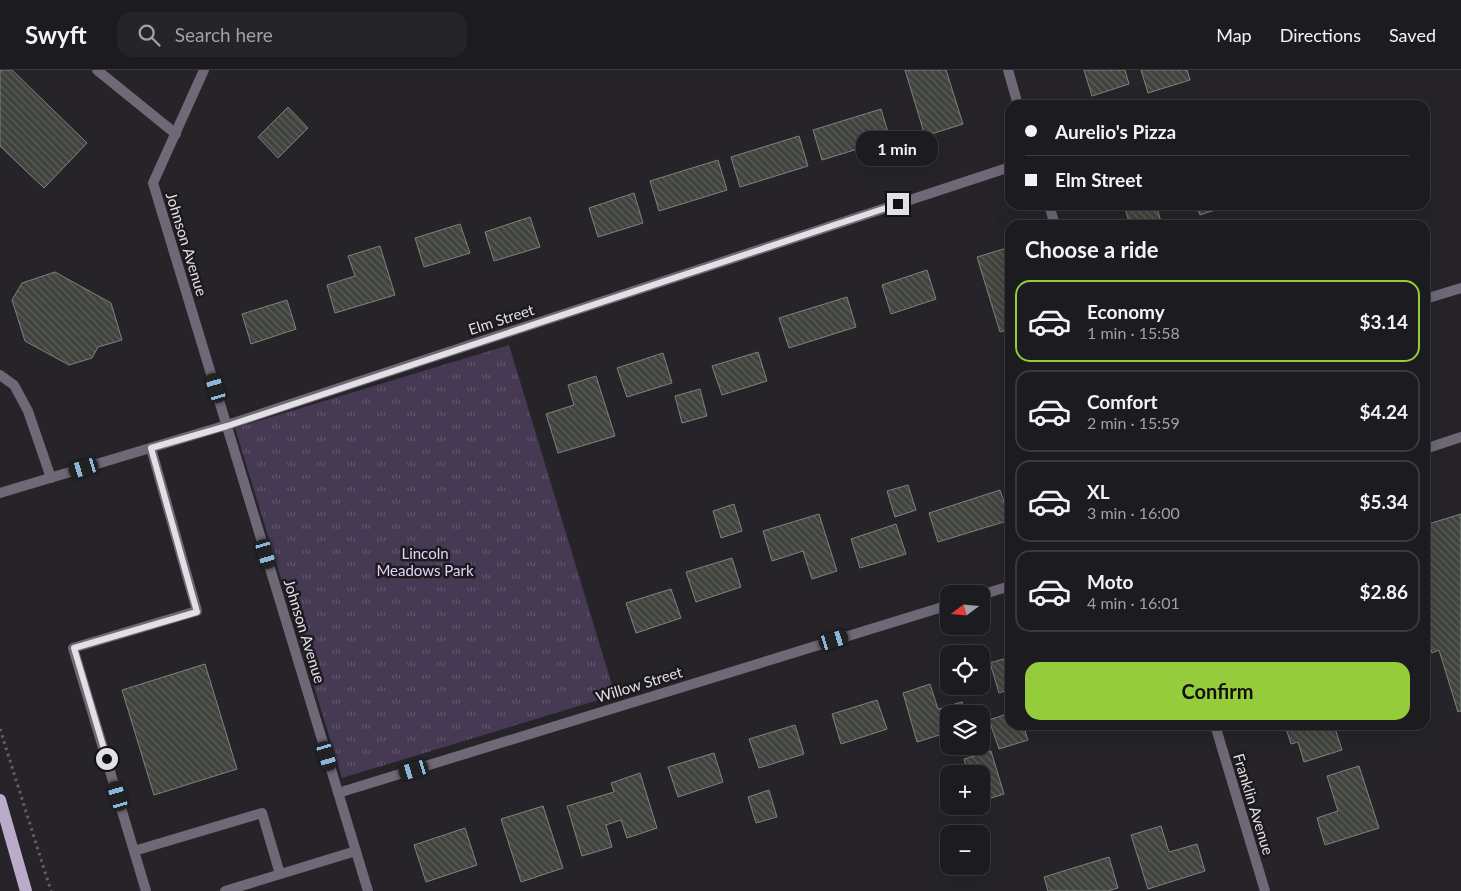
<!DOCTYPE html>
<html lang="en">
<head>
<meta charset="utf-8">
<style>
	body { margin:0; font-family:Lato,sans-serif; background:#252428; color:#f1f3f6; height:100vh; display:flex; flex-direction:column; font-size:19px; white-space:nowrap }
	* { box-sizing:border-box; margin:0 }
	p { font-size:16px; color:#a0a1a4 }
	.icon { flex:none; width:28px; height:28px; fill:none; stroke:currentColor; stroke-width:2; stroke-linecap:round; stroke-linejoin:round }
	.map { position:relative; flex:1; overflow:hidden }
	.panel { position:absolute; left:1005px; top:150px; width:425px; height:510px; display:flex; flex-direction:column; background:#1c1b1f; border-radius:15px; box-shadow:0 5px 20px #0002,0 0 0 1px #3a393d }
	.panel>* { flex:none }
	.guide { position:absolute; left:1005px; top:30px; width:425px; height:110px; border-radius:15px; box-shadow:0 5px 20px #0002,0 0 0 1px #3a393d; display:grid; align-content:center; height:110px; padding:0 20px; background:#1c1b1f }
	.needle { width:32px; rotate:254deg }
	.controls { position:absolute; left:940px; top:515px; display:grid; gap:10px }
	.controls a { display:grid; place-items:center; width:50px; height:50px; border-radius:10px; background:#1c1b1f; box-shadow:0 5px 20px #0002,0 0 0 1px #3a393d; font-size:25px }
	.end { position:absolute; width:22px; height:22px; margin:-11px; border:6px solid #e2e0e4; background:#111; box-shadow:0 0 0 2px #111 }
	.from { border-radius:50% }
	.bubble { position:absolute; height:35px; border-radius:15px; background:#1c1b1f; box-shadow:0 5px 20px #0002,0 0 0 1px #3a393d; font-size:16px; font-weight:700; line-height:35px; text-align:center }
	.car { position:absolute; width:15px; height:30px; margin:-15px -8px; border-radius:6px; box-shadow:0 0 4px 1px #0007; background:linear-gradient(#222 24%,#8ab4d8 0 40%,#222 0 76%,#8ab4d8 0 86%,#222 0) }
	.guide b { display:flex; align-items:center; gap:18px; height:48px; font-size:19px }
	.guide b+b { border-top:1px solid #3a393d }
	.guide i { width:12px; height:12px; background:#f1f3f6 }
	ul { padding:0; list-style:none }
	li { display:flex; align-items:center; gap:15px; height:82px; margin:0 10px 8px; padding:0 10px; border:2px solid #3a393d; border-radius:15px }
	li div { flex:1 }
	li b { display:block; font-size:19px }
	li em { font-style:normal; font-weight:700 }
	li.on { border-color:#95cc3b }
	li>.icon { width:45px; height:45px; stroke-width:1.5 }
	h2 { padding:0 20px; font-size:22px; line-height:60px }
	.button { display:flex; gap:10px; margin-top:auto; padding:10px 20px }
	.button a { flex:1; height:58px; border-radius:15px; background:#95cc3b; color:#111; font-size:20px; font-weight:700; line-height:58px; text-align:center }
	header { display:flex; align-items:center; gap:30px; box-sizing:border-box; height:70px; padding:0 25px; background:#1c1b1f; border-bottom:1px solid #3a393d }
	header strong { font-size:24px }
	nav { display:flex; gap:28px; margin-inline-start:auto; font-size:18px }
	.search { width:350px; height:45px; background:#252428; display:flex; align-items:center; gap:12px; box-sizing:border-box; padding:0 18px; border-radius:15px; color:#a0a1a4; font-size:19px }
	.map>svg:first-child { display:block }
</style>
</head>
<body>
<header>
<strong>Swyft</strong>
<div class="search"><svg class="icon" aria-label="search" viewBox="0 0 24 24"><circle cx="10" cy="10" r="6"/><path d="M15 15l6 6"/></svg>Search here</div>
<nav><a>Map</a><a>Directions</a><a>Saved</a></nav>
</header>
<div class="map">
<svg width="1461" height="821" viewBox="0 0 1461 821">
	<defs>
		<pattern id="grass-tufts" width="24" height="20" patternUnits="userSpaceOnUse" patternTransform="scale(1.25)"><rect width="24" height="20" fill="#453953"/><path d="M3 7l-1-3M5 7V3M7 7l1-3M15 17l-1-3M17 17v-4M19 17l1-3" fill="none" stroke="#60556c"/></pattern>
		<pattern id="building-back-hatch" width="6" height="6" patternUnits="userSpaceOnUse" patternTransform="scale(1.25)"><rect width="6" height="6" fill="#41443e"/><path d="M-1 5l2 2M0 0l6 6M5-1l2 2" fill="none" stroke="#5c5f5a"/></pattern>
	</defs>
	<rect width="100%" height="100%" fill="#262429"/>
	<path fill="url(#grass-tufts)" d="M509,275L615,625L342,708L235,358Z"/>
	<path fill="url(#building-back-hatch)" stroke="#7f827c" d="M0,0H12L87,73L44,118L0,76Z
		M905,0H946L963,54L925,66Z
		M1084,0H1125L1129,14L1092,26Z
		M1141,0H1187L1190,10L1148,23Z
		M288,37L308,58L278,88L258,67Z
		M881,39L890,69L822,90L813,60Z
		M799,66L808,96L740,117L731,87Z
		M718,90L727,120L659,141L650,111Z
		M634,123L643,153L598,167L589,138Z
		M1124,135H1156L1162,155H1130Z
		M1196,135H1227V136L1200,145Z
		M530,147L540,177L494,191L485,162Z
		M460,154L470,183L424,197L415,168Z
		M380,176L395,225L335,243L327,215L355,206L348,186Z
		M1010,177V259L1000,262L977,187Z
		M927,200L936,229L891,244L882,215Z
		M55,202L111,233L122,270L98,277L92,288L69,295L25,271L12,230L22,213Z
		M847,227L856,257L789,278L779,248Z
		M287,230L296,259L251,274L242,244Z
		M758,282L767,311L722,325L712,296Z
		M663,283L672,313L627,327L617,298Z
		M596,306L615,366L558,383L546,344L574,335L568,315Z
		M700,319L707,346L682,353L675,326Z
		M908,415L916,440L895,447L887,421Z
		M1000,420L1010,450L938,472L929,443Z
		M734,434L742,461L721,468L713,441Z
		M819,444L837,501L812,509L803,481L772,491L763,461Z
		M1461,444V641L1458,642L1439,580L1432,583L1425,560V455Z
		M896,454L906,484L860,498L851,469Z
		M732,488L741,517L696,532L686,502Z
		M671,519L681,548L636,563L626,533Z
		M1010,587V619L999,623L990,593Z
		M205,594L237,699L154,725L122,620Z
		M930,614L938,639L962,632L965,644H949V662L917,672L903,623Z
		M877,630L887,659L841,674L832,644Z
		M1010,643V655H1023L1028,670L999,679L989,650Z
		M795,655L804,684L759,698L749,669Z
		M1285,655H1334L1342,680L1304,692L1298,672L1291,674Z
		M991,681L1004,724L981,731V704H968L964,689Z
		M714,683L723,712L678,727L668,697Z
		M1359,696L1379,758L1325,775L1317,748L1338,741L1327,706Z
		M640,703L657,758L627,768L621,750L606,755L612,777L582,786L567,736L614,722L611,713Z
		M769,720L777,747L756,753L748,727Z
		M543,736L563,798L521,812L501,749Z
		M1161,756L1169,782L1197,774L1205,801L1148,819L1131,765Z
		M465,758L477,795L426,812L414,775Z
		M1109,787L1118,818L1108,821H1048L1044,807Z"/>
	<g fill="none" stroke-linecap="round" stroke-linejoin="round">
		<path stroke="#636165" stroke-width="3" stroke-dasharray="2.5 4" stroke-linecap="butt" d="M0,659L51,821"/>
		<path stroke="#6f6877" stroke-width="10" d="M97,0L176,64
			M1425,229L1461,218
			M0,305L14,315L28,341L51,408
			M1425,379L1461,367
			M134,781L262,743L280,804
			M146,821L73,578L197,541L151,378
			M225,821L356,781"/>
		<path stroke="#6f6877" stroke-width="10" d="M204,0L153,113L368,821
			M1008,0L1018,35
			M1049,135L1055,155
			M0,423L227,355L1010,97
			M981,525L1010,516
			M1215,655L1265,821
			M338,723L949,535"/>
		<path stroke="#b9accb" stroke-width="12" d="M0,730L26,821"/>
	</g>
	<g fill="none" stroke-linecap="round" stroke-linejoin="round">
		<path stroke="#e2e0e4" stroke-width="6" d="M107,689L74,578L197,542L151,378L227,356L898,134"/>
	</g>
	<g text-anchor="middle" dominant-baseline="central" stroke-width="5" stroke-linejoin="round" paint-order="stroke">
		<g font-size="15" fill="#e2e0e4" stroke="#1c1a1f">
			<text transform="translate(187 174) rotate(73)">Johnson Avenue</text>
			<text transform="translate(501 249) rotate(-18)">Elm Street</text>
			<text transform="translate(305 561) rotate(73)">Johnson Avenue</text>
			<text transform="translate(639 614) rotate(-17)">Willow Street</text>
			<text transform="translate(1254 734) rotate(73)">Franklin Avenue</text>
		</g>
		<g font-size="15" fill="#e2d3f6" stroke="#1c1a1f">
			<text x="425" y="483">Lincoln<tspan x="425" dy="17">Meadows Park</tspan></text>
		</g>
	</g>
</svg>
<div class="controls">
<a><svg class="needle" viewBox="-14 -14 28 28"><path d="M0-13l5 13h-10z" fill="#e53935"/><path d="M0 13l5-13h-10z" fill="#a0a1a4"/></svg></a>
<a><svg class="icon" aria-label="locate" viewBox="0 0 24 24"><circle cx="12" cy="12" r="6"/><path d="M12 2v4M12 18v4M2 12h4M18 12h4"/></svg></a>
<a><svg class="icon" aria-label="layers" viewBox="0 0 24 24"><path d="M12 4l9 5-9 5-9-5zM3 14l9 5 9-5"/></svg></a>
<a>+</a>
<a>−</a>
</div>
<i class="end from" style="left:107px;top:689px"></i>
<i class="end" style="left:898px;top:134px"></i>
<div class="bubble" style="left:856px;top:61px;width:82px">1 min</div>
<i class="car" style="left:216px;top:318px;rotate:343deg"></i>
<i class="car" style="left:84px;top:398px;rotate:253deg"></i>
<i class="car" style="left:266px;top:484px;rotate:163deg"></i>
<i class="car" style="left:834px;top:570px;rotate:73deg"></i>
<i class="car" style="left:327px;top:686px;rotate:163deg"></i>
<i class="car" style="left:414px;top:700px;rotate:253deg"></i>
<i class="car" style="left:118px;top:726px;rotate:343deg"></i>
<div class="guide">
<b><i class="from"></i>Aurelio's Pizza</b>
<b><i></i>Elm Street</b>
</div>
<section class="panel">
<h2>Choose a ride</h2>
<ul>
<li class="on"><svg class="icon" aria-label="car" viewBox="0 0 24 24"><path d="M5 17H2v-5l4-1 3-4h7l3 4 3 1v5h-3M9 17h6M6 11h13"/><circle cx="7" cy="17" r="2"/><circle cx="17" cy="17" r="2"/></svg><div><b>Economy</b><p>1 min · 15:58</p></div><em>$3.14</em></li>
<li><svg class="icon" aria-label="car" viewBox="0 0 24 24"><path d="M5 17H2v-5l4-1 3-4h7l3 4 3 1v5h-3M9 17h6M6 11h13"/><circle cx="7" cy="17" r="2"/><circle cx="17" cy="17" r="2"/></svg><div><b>Comfort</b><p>2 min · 15:59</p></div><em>$4.24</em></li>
<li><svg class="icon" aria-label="car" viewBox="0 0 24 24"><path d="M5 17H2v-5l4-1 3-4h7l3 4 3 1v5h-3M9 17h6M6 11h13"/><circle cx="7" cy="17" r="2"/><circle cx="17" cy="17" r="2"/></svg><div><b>XL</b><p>3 min · 16:00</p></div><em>$5.34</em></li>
<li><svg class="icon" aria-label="car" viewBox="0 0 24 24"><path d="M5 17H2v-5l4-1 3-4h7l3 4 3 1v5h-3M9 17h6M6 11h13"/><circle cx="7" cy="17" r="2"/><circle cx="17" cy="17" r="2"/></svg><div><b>Moto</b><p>4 min · 16:01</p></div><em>$2.86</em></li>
</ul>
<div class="button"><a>Confirm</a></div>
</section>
</div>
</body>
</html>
